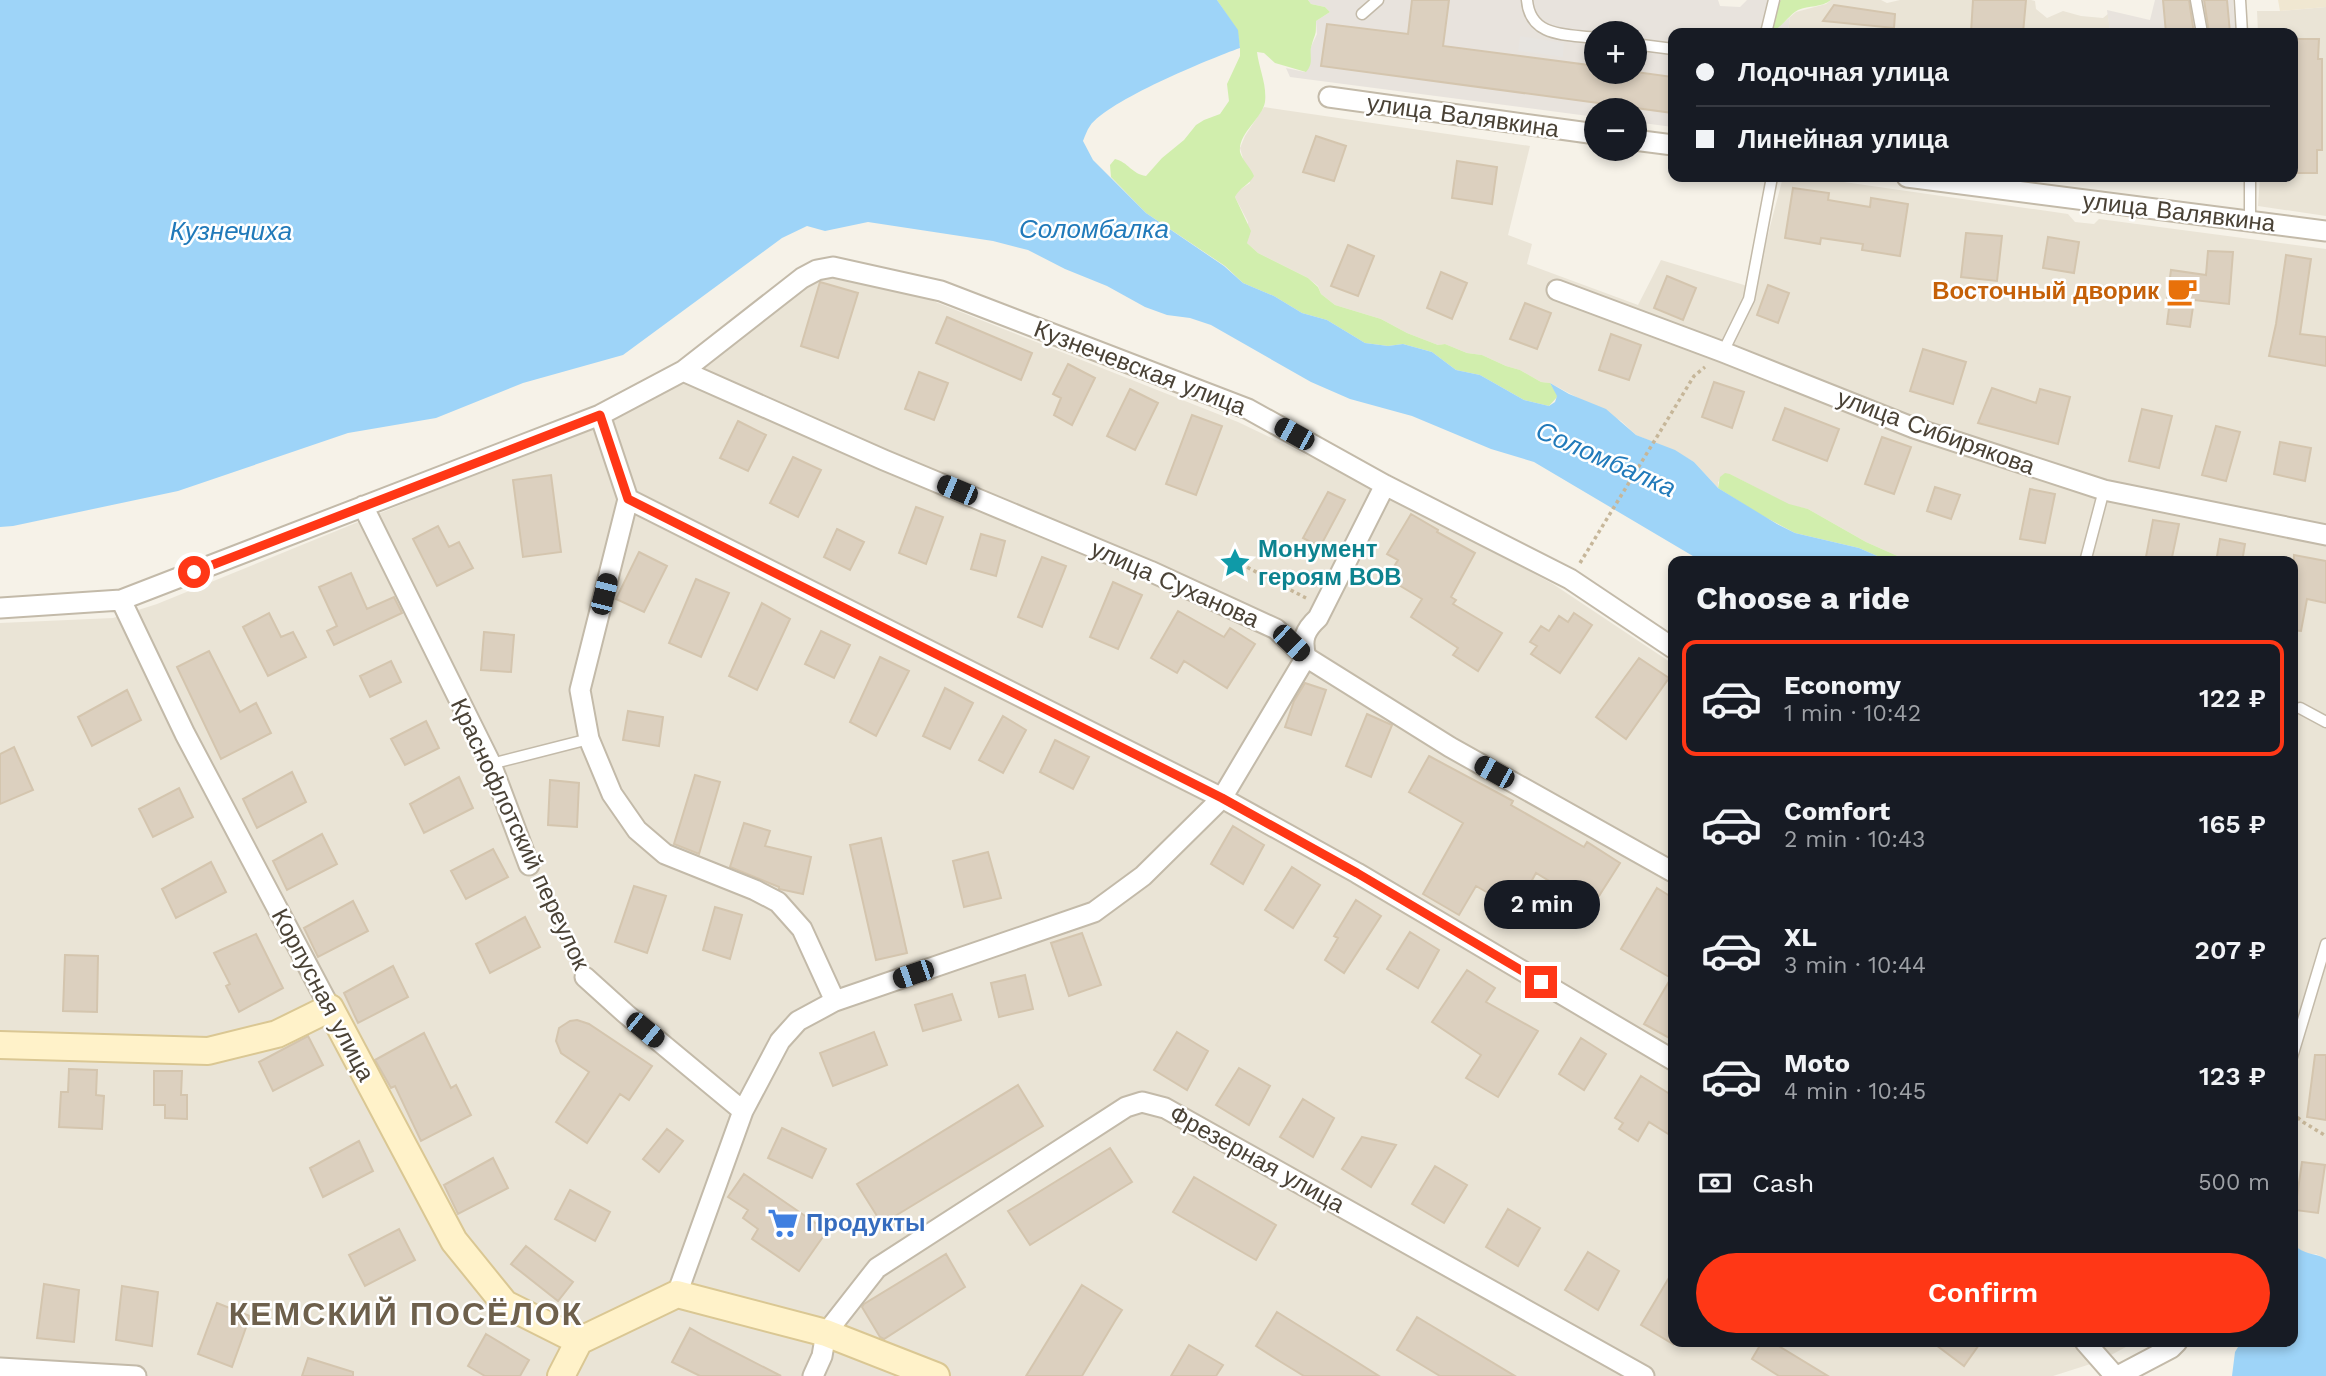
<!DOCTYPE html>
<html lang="en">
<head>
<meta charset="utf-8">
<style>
	body { margin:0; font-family:"Work Sans",sans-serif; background:#20242c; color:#f1f3f6; height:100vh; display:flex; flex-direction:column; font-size:26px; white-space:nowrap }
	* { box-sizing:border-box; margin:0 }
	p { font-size:23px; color:#9ea1a6 }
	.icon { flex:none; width:38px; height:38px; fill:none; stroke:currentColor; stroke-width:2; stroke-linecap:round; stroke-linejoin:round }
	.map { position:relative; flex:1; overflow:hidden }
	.drawer { position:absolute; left:1668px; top:556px; width:630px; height:791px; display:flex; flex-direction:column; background:#171b24; border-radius:14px; box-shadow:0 4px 10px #0003 }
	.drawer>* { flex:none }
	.banner { position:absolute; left:1668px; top:28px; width:630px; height:154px; border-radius:14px; box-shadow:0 4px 10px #0003; display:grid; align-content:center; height:154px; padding:0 28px; background:#171b24 }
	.controls { position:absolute; left:1584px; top:21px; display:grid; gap:14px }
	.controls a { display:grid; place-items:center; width:63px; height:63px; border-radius:50%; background:#171b24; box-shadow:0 4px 10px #0003; font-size:35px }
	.end { position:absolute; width:32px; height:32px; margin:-16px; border:9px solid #ff3716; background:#fff; box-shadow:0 0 0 4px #fff }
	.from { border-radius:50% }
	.bubble { position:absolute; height:49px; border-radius:24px; background:#171b24; box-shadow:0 4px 10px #0003; font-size:23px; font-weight:600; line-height:49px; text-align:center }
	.car { position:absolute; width:21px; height:42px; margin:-21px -10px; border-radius:9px; box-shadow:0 0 5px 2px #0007; background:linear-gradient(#222 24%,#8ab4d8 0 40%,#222 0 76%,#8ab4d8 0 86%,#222 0) }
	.banner b { display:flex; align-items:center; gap:24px; height:66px; font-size:26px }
	.banner b+b { border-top:2px solid #363941 }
	.banner i { width:18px; height:18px; background:#f1f3f6 }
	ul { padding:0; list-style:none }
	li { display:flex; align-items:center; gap:21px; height:116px; margin:0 14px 10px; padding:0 14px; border:4px solid transparent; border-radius:14px }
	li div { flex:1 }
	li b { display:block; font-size:26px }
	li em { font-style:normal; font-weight:600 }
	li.on { border-color:#ff3716 }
	li>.icon { width:63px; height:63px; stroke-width:1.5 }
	h2 { padding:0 28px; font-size:32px; line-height:84px }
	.pay { display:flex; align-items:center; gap:18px; height:77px; padding:0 28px; font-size:26px }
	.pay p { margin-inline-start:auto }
	.action { display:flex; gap:14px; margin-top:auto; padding:14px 28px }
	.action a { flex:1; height:80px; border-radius:42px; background:#ff3716; color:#fff; font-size:28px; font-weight:600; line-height:80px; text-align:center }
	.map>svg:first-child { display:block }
</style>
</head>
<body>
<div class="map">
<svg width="2326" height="1376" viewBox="0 0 2326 1376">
	<rect width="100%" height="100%" fill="#f6f2e8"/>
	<path fill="#eae4d6" d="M1831,0H1881L1887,3L1900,0H2031L2035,1L2036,9L2047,18L2063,11L2081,16L2103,18L2108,14L2110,31L2132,30L2133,33H1788L1790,17L1796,12L1826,4Z
		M2326,7V216L2258,206L2260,177H2292V33H2258L2257,11H2280Z
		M1264,107L1530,146L1508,235L1532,244L1527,264L1638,305L1661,260L1754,288L1783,177H1809L2068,214L2075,222L2094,224L2099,219L2326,249V1259L2316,1254H2306L2298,1248L2292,1219L2297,1174L2295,1162L2292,1159V723H2295L2298,714L2292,711V562H2046L2044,558L2023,556L2019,562H1911L1866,542L1808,509L1789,505L1730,474L1718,482V488L1694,462L1675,451L1636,435L1621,421L1550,383L1541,382L1520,370L1506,366L1482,355L1467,353L1445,344L1438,345L1407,333L1381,319L1335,305L1321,294L1318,286L1308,278L1258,253L1247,243L1248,222L1235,197L1238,191L1250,183L1240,148L1245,136Z
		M828,277L913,293L1238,422L1390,495L1553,584L1673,664V1342H2135L2100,1361L2053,1376H0V623L113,618L157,604L611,419L800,281Z"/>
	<path fill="#e8e3dd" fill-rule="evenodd" d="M1308,0H1718L1720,6L1740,7L1747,0H1781L1774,5V31L1790,17L1788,33H1673V127L1635,122L1634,110H1596V117L1290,77L1286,68L1305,72L1311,47L1317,34L1316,21L1330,12L1325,7L1311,4ZM1596,33H1634V72H1596Z
		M2155,0H2233L2236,33H2133L2132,30L2110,32L2107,10L2150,20Z"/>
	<path fill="#f0e7d1" d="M2278,0H2326V7L2280,11Z"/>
	<path fill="#d1eead" d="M1217,0H1308L1311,4L1325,7L1330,12L1316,21C1316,36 1316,31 1312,44C1308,55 1315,62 1306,72L1275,63L1264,53L1257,52C1259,69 1267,84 1265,102C1262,119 1238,133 1240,152C1242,160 1251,168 1254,176C1249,185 1240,187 1235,197L1251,231L1247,243L1258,253L1308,278L1318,287L1321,294L1335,305L1381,319L1407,333L1438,345L1445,344L1467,353L1482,355L1506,366L1520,370L1541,382L1550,383L1558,396L1549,406L1524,400L1480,375L1456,370L1432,352L1403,344L1388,346L1365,343L1327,320L1302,313L1274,296L1243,283L1225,266L1146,213L1111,177L1110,165L1115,159C1128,162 1132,174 1146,176L1162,158L1184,140L1196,125L1204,120L1220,114L1229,101L1227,84L1240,56V48L1237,30Z
		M1781,0H1831C1821,8 1809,5 1798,10C1785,17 1778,38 1760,29L1769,10Z
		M1725,473L1730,474L1789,504L1808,509L1866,542L1911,562H1891L1859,548L1795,533L1759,514L1718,488L1720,477Z"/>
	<path fill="#e7e4e0" d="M1520,36L1564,43L1563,57L1518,51Z"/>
	<path fill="#9ed4f8" d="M0,0H1217L1238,30L1240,48C1209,59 1107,101 1090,126C1087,130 1085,136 1083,141L1093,160L1146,213L1224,266L1243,283L1274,296L1302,313L1327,320L1365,343L1388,346L1403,344L1432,352L1456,370L1480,375L1524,400L1549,406L1555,402L1557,396L1550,383L1569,394L1606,409L1636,435L1675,450L1694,462L1718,488L1777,524L1795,533L1859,548L1891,562H1703L1534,462L1491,449L1412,416L1350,399L1311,382L1211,325L1190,318L1167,315L1145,307L1107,286L1065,269L1028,250L993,241L868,222L825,231L807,226L782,238L623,355L523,383L436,418L348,433L178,491L13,526L0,527Z
		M2293,1219L2298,1248C2307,1255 2316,1253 2326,1259V1376H2232L2235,1352L2241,1342H2292Z"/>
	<path fill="#dcd0bf" stroke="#d4c5ae" stroke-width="2" d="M1412,0H1449L1443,46L1596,66V72H1636L1673,77V113L1321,66L1327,24L1408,34Z
		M1973,0H2026L2023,33H1971Z
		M2163,0H2189L2194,33H2166Z
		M2204,0H2227L2230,33H2209Z
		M1834,5L1895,14L1894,28L1823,21Z
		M2292,39H2319L2318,59H2322V150H2317V173H2294L2292,166Z
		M1316,136L1346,146L1334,181L1303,172Z
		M1457,161L1497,167L1492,204L1452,198Z
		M1793,188L1829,193L1828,200L1870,207L1871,198L1908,204L1900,256L1862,250L1863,244L1821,238L1820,244L1785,238Z
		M1966,233L2002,236L1997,281L1961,277Z
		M2048,237L2079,242L2074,273L2043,268Z
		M1348,245L1374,256L1358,296L1331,286Z
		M2208,251L2233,252L2229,304L2194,300L2190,327L2167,324L2169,308H2166L2171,270L2206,275Z
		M2286,255L2311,259L2300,334L2326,337V366L2269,356L2276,324Z
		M1441,272L1467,283L1452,319L1427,308Z
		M1667,276L1696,288L1683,320L1654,308Z
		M820,282L858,293L838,358L801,346Z
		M1768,285L1789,293L1778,323L1757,315Z
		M1525,303L1551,313L1537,349L1510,339Z
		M947,317L1032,353L1021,380L936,343Z
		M1611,334L1641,345L1629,380L1599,370Z
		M1923,349L1966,362L1953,404L1910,391Z
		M1068,364L1095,378L1072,425L1054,415L1061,398L1053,394Z
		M919,372L948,383L934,420L905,409Z
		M1714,382L1744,392L1732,428L1702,417Z
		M1992,388L2036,403L2040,389L2070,397L2058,444L1978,423Z
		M1130,389L1158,403L1135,450L1107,436Z
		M1785,408L1839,429L1827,461L1773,440Z
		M2142,409L2172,416L2159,468L2129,461Z
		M1192,415L1222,426L1196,495L1166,484Z
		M738,421L766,435L748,471L720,458Z
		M2216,426L2240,432L2226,481L2202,475Z
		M1882,437L1911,447L1894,494L1865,484Z
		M2280,442L2311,448L2305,481L2274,474Z
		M793,457L821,470L798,517L770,503Z
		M551,475L561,552L523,557L513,480Z
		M1935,487L1960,495L1951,519L1927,511Z
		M2030,489L2055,494L2045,543L2020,539Z
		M1328,492L1345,500L1320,547L1303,538Z
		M916,507L943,517L926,564L899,553Z
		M1411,514L1438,530L1437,532L1475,553L1451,597L1456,600L1453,604L1502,633L1478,671L1453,655L1458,648L1411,617L1422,599L1387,578L1398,560L1387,554Z
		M2153,520L2179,524L2171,562H2145Z
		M438,526L449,547L459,542L473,568L437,586L413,539Z
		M837,529L864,542L850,570L824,557Z
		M981,534L1005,541L996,576L971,569Z
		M2220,539L2245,544L2242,562H2216Z
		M639,552L667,566L644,612L616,599Z
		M2294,555L2326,561V603L2307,599L2301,631L2292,630Z
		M1042,557L1066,566L1042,627L1018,617Z
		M351,573L367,609L394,597L402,613L334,645L327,631L337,626L319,587Z
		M696,579L729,593L701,657L669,643Z
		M1113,582L1142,595L1118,649L1090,637Z
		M762,603L790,619L757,690L729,676Z
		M1178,611L1224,637L1230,628L1255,644L1227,688L1184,661L1177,673L1151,658Z
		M269,613L281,637L293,632L306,657L268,676L243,627Z
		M1574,613L1592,625L1560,673L1531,654L1537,646L1530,642L1541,626L1549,631L1559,616L1568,622Z
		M821,631L850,645L834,678L805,664Z
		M484,632L514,635L511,672L481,670Z
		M209,651L240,712L256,703L271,733L221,759L177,667Z
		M880,657L909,671L876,736L850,722Z
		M1639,658L1669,678L1626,739L1596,717Z
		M391,661L401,682L370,697L360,676Z
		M1305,683L1326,690L1311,735L1285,727L1294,701Z
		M945,688L973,703L950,749L923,736Z
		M127,690L141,720L92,746L78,717Z
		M628,711L663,717L659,746L623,740Z
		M1367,714L1392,725L1371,777L1346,766Z
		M1003,716L1026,730L1003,773L979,760Z
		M426,721L439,748L405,765L391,739Z
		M1055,740L1089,757L1073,789L1040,772Z
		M14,747L33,790L0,804V754Z
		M1429,756L1513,801L1511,805L1584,847L1587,842L1620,863L1592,907L1536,873L1516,909L1476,886L1459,915L1423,894L1463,823L1409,792Z
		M292,772L306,802L257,828L243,799Z
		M695,775L720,782L699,854L674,844Z
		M459,777L473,808L424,833L410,804Z
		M550,780L579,783L577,827L548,825Z
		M179,788L193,817L153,837L139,809Z
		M744,823L770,831L765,846L811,857L803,894L779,889V887L730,867Z
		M1233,826L1264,845L1243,884L1211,864Z
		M322,834L337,864L287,890L273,861Z
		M881,838L907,953L876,960L850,845Z
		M493,849L508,877L466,899L451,871Z
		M988,852L1001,898L964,907L953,861Z
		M211,862L226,892L176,918L162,889Z
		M1292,867L1320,885L1293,928L1265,910Z
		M634,886L666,896L647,953L615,942Z
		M1657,888L1673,898V1040L1644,1024L1671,978L1621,949Z
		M1356,900L1381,916L1344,973L1325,960L1338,938L1334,936Z
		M353,901L368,931L318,957L304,928Z
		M715,907L742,915L730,959L703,950Z
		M525,917L540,947L490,973L476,944Z
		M1410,932L1439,950L1418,988L1387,969Z
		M1082,933L1101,985L1069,996L1051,943Z
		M256,934L283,988L239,1012L226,986L230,984L214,953Z
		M65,955L98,956L97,1012L63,1011Z
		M393,966L408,997L358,1023L344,993Z
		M1467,970L1495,988L1486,1002L1538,1031L1498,1097L1466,1078L1481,1055L1432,1022Z
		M1025,975L1033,1009L999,1017L991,983Z
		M952,994L961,1020L923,1031L915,1005Z
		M577,1020L589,1024L652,1066L629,1100L620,1094L587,1143L556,1122L589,1072L561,1053L556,1041L559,1028L570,1021Z
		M874,1032L887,1065L833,1086L820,1053Z
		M1177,1032L1208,1051L1187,1090L1154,1070Z
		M424,1033L451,1088L456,1085L471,1115L421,1141L395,1086L391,1088L375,1060Z
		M308,1036L323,1065L273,1091L259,1062Z
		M1581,1038L1606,1054L1584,1090L1559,1074Z
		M2315,1055H2326V1120L2307,1117Z
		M1239,1068L1270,1086L1249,1125L1216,1105Z
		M69,1069L97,1070L96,1095L104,1096L102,1129L59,1127L61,1092H68Z
		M154,1071H182L181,1095H187V1119L165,1118V1105H154Z
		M1641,1076L1673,1096V1137L1649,1122L1638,1141L1619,1129L1623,1123L1615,1118Z
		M1018,1085L1043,1126L882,1224L857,1184Z
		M1303,1099L1334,1118L1313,1157L1280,1137Z
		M782,1128L826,1149L812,1178L768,1158Z
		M667,1129L683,1141L659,1172L643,1159Z
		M1362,1137L1396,1145L1371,1187L1342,1169Z
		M359,1141L373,1171L323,1197L310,1168Z
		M1110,1148L1132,1182L1030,1245L1008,1211Z
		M493,1158L508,1188L458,1214L444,1185Z
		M2302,1162L2325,1165L2318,1213L2295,1210Z
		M1435,1166L1467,1185L1444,1223L1412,1204Z
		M744,1174L827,1231L799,1271L752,1239L758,1229L743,1218L748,1210L728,1197Z
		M1194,1177L1276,1225L1256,1260L1173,1212Z
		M570,1190L610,1212L595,1241L555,1219Z
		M1508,1209L1540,1228L1518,1266L1486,1247Z
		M399,1229L415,1260L365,1286L349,1255Z
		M526,1246L573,1282L558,1301L511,1264Z
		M1588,1252L1619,1271L1598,1310L1565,1290Z
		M946,1254L965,1287L884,1339L880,1337L862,1307L864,1304Z
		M1673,1271V1344L1641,1325Z
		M44,1284L79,1290L74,1342L37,1338Z
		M1082,1285L1122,1310L1115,1321L1082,1376H1026Z
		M122,1286L158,1292L152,1346L116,1340Z
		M217,1303L250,1316L232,1367L198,1354Z
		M1277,1312L1349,1357L1379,1376H1304L1281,1362L1256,1346Z
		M1417,1317L1515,1376H1440L1397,1350Z
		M690,1328L713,1341L781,1376H700L672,1362Z
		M486,1334L529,1360L520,1376H485L468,1366Z
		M1762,1342H1772L1828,1376H1779L1752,1359Z
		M1932,1342H1981L1964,1366Z
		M1189,1345L1223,1365L1216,1376H1171Z
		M308,1358L353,1372V1376H302Z"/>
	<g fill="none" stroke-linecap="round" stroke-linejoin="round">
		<g stroke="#c3baa9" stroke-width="13">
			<path id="lane" d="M1527,0C1530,38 1567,34 1596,38
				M2196,0L2202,33
				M2240,0L2242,33
				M1362,14L1378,0
				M1766,33L1774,0
				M1634,44L1673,49
				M2250,177V221
				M1723,352L1749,299L1772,177
				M2085,562L2104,490
				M2300,708L2326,722
				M491,764L589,739
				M2292,1057L2326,944"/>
		</g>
		<g stroke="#c3baa9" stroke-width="23">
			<path id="street" d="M1329,97L1596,134
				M1634,140L1673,145
				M1907,177L2326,231
				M1557,290L1723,352L1914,428L2104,490L2326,535
				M683,371L884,460L1150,571L1276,629L1306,657L1450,747L1673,872
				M600,415L628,499L580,690L589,739L612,794L637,830L665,854L755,890L778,902L802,929L835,1001
				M628,499L1222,798L1357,873L1673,1060
				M363,506L491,764L529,865
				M121,600L185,734L330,1008
				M0,608L121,600L600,415L683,371L802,278L817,270L833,267L941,291L1248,409L1385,485L1570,579L1673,648
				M585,977L626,1014L743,1111
				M677,1294L743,1111L780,1041L798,1021L835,1001L1094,912L1143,876L1222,798L1306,657C1301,639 1305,630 1318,618L1385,485
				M2085,1342L2115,1376
				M0,1368L136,1376
				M813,1376L822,1356L826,1333L877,1268L1126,1107L1142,1102L1165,1108L1644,1376
				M2118,1376L2171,1348L2177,1342"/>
		</g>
		<g stroke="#dac793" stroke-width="30">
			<path id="secondary" d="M0,1045L208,1051L277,1034L330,1008L454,1241L505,1304L579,1341
				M561,1376L579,1341L677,1294L826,1333L936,1376"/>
		</g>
		<path stroke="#c6b699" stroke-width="3.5" stroke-dasharray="3.5 3.5" stroke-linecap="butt" d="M1580,563L1694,376L1705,367
			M1241,564L1306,598
			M537,881L576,959
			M2292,1113L2303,1122L2326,1136"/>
		<use href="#lane" stroke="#fff" stroke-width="10"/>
		<use href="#street" stroke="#fff" stroke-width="19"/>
		<use href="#secondary" stroke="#fff2c9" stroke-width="26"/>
	</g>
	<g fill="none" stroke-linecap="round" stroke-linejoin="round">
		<path stroke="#ff3716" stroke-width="9" d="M194,572L600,415L628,499L1222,798L1357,873L1541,982"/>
	</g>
	<defs>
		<g id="cafe-bare" transform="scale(2.415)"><path d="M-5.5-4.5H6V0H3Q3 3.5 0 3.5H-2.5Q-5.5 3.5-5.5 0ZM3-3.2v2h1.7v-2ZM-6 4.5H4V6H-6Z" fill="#e8710a" stroke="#fff" stroke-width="2.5" paint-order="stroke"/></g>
		<g id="sight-bare" transform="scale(2.415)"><path d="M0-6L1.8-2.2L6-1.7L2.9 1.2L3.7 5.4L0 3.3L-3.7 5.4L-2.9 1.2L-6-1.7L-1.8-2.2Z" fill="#0f9aa8" stroke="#fff" stroke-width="2.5" paint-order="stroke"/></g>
		<g id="supermarket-bare" transform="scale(2.415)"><path d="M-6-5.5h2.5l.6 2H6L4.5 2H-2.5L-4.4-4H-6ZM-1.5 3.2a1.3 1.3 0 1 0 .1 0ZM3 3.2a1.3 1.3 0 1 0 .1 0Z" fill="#3f7fe0" stroke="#fff" stroke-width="2.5" paint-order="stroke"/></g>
	</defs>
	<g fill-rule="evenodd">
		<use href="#cafe-bare" x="2182" y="291"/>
		<use href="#sight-bare" x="1235" y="563"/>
		<use href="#supermarket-bare" x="783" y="1223"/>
	</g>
	<g text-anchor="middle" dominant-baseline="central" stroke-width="5" stroke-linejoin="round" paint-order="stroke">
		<g font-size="24" fill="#4a4236" stroke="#fff">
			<text transform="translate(1463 116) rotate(8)">улица Валявкина</text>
			<text transform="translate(2179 212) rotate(7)">улица Валявкина</text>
			<text transform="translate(1140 368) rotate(21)">Кузнечевская улица</text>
			<text transform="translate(1936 432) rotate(20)">улица Сибирякова</text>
			<text transform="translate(1175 584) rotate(24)">улица Суханова</text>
			<text transform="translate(520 834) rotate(65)">Краснофлотский переулок</text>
			<text transform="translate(323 995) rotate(62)">Корпусная улица</text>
			<text transform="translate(1257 1159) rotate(29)">Фрезерная улица</text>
		</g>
		<g font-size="24" font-weight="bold" fill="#c56008" stroke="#fff" text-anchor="end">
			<text x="2159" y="291">Восточный дворик</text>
		</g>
		<g font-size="24" font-weight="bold" fill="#0d838f" stroke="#fff" text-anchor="start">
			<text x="1258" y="549">Монумент<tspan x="1258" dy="28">героям ВОВ</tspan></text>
		</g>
		<g font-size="24" font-weight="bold" fill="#366cbe" stroke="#fff" text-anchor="start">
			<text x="806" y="1223">Продукты</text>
		</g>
		<g font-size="26" font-style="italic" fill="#217aba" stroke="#fff">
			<text x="1094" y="229">Соломбалка</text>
			<text x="231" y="231">Кузнечиха</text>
			<text transform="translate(1606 459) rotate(24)">Соломбалка</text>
		</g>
		<g font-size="32" font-weight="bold" letter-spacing="2" fill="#6e604c" stroke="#fff">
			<text x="406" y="1314">КЕМСКИЙ ПОСЁЛОК</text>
		</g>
	</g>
</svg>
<div class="controls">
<a>+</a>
<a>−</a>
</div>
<i class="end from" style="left:194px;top:572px"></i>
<i class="end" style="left:1541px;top:982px"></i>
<div class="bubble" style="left:1484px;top:880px;width:116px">2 min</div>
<i class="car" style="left:1294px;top:434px;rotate:299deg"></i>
<i class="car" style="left:957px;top:490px;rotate:293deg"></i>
<i class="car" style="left:604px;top:594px;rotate:14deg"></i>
<i class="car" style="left:1291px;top:643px;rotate:134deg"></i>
<i class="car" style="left:1494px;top:772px;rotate:299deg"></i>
<i class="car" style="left:913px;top:974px;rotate:251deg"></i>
<i class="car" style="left:645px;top:1030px;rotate:129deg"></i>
<div class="banner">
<b><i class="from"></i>Лодочная улица</b>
<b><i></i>Линейная улица</b>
</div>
<section class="drawer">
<h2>Choose a ride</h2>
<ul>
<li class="on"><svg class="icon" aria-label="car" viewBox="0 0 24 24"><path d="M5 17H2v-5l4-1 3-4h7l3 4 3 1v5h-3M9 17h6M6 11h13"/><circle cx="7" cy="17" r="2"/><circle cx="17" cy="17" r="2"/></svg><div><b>Economy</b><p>1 min · 10:42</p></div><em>122 ₽</em></li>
<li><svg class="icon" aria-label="car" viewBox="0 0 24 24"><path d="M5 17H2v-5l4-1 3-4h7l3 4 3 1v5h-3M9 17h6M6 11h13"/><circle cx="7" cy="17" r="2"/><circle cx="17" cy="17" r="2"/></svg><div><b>Comfort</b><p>2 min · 10:43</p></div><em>165 ₽</em></li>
<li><svg class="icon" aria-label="car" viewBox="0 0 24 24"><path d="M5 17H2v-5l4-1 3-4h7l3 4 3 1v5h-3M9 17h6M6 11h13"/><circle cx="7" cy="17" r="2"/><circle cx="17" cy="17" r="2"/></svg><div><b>XL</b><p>3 min · 10:44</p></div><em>207 ₽</em></li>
<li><svg class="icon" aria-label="car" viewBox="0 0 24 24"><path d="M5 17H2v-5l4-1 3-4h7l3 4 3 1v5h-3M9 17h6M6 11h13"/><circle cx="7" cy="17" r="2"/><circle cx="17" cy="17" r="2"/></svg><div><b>Moto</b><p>4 min · 10:45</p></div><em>123 ₽</em></li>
</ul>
<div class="pay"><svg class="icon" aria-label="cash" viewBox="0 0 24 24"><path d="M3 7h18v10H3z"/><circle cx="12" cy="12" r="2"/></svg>Cash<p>500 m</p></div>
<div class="action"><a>Confirm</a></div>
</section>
</div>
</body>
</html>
